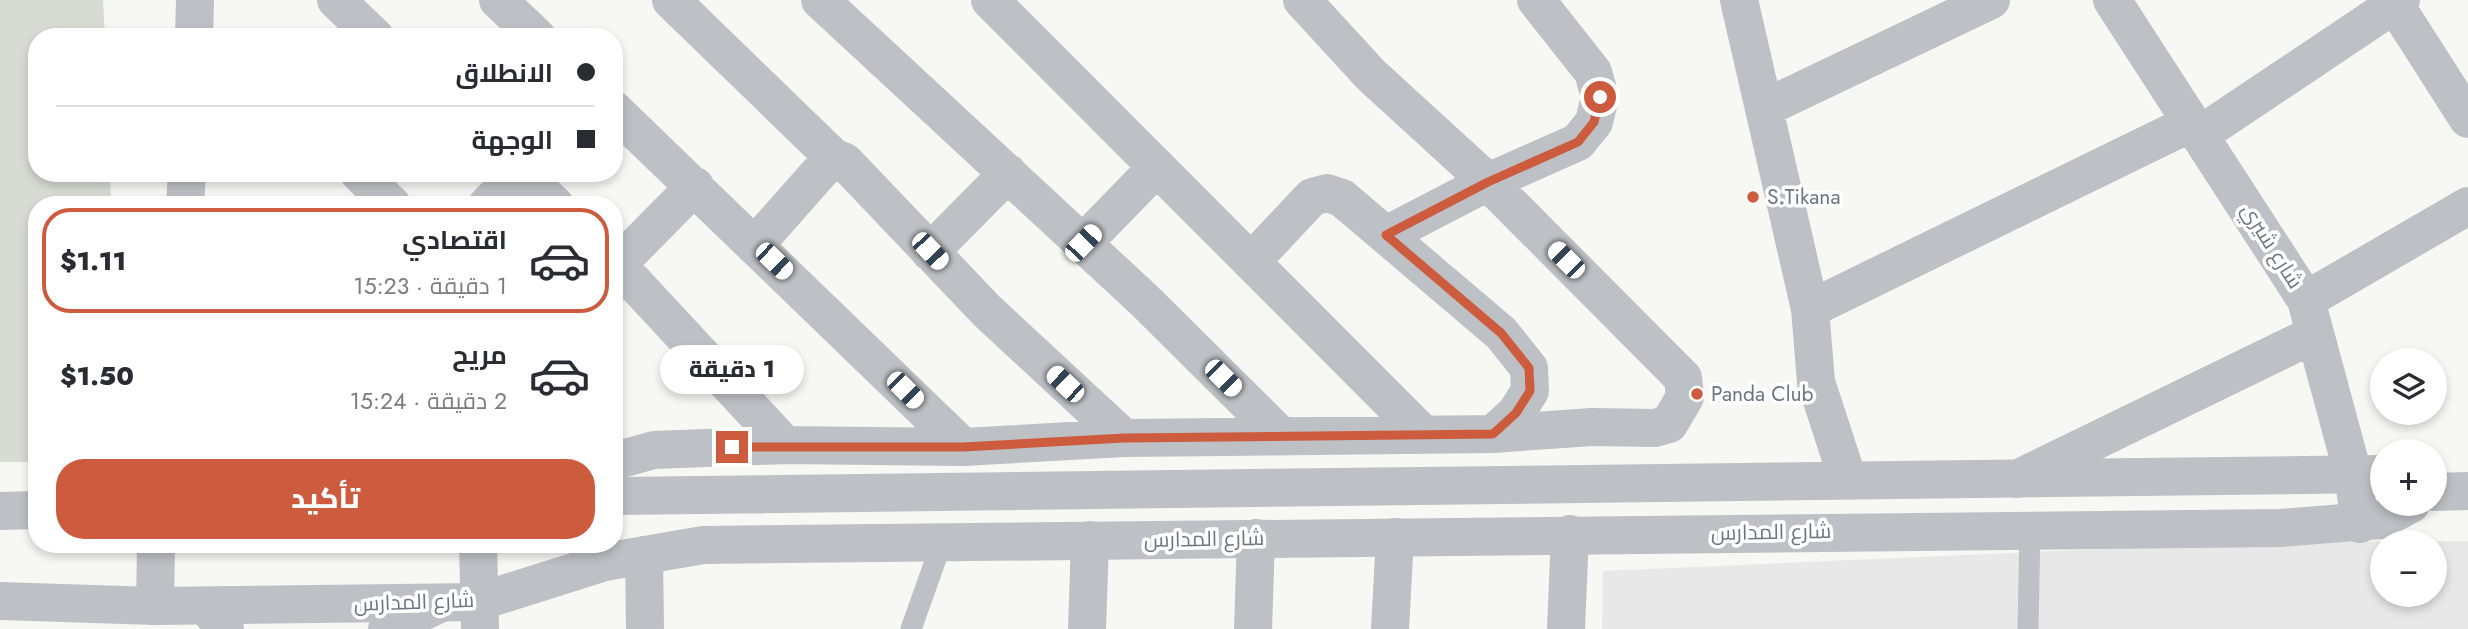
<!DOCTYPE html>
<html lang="ar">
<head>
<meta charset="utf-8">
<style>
	body { margin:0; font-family:Jost,Cairo,sans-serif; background:#f2f2f3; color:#2b2b33; direction:rtl; height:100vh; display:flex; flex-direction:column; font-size:26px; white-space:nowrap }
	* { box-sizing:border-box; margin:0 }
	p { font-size:23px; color:#7c7c81 }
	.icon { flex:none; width:38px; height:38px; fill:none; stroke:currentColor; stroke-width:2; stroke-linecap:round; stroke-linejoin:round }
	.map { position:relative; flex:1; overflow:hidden; direction:ltr }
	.drawer { position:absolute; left:28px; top:196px; width:595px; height:357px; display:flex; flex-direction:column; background:#fff; border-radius:28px; box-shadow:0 4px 10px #0003; direction:rtl }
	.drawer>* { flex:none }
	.banner { position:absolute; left:28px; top:28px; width:595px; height:154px; border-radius:28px; box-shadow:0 4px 10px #0003; direction:rtl; display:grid; align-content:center; height:154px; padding:0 28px; background:#fff }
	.controls { position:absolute; left:2370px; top:348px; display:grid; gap:14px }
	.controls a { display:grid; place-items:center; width:77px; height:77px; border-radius:50%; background:#fff; box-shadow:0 4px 10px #0003; font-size:35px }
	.end { position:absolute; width:32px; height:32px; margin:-16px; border:9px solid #cd5c3e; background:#fff; box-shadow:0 0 0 4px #fff }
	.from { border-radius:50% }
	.bubble { position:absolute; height:49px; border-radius:24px; background:#fff; box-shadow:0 4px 10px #0003; font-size:23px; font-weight:800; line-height:49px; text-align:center; direction:rtl }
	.car { position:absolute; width:21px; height:42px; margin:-21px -10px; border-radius:9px; box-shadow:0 0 5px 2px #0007; background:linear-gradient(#fff 24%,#345 0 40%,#fff 0 76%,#345 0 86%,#fff 0) }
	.banner b { display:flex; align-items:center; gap:24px; height:66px; font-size:26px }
	.banner b+b { border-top:2px solid #e1e1e2 }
	.banner i { width:18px; height:18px; background:#2b2b33 }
	ul { padding:12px 0 0; list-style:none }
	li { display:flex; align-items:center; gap:21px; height:105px; margin:0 14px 10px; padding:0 14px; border:4px solid transparent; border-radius:28px }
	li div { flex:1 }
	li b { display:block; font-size:26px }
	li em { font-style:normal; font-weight:800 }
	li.current { border-color:#cd5c3e }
	li>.icon { width:63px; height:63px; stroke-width:1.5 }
	.button { display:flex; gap:14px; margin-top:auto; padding:14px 28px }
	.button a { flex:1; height:80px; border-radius:28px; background:#cd5c3e; color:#fff; font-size:28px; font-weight:800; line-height:80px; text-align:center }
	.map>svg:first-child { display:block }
</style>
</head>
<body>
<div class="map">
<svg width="2468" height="629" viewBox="0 0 2468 629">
	<rect width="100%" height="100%" fill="#f7f7f4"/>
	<path fill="#e7e8e7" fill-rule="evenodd" d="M2468,541V629H1602L1603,571L2261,542ZM2382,542H2434V595H2382Z"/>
	<path fill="#d7dbd4" d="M0,0H103L105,37H37V173H110L111,205H37V462H0Z"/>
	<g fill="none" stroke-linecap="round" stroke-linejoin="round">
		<path stroke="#bdc0c4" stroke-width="21" d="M911,629L942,542
			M2028,629L2030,530"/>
		<path stroke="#bdc0c4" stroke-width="38" d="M336,0L375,37
			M498,0L537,37
			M671,0L833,157L845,162L987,311L1124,438
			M820,0L1144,300L1281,436H1291
			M990,0L1423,434
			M1739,0L1810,309L1816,382L1848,480
			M2112,0L2306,300L2353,474L2360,524
			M2392,0L2468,119
			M194,37L195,0
			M1765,108L1991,0
			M614,110L963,447
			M2201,134L2401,0
			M359,173L392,205
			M521,173L555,205
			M185,205L187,173
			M487,205L519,173
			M1386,235L1488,182L1578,142L1594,122L1600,97L1593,72L1536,0
			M1083,243L1157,167
			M756,244L833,157
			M930,252L1008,173
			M614,261L785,445
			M1251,262L1312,197L1327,193L1342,198L1501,333L1529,368L1530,391L1516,413L1493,434
			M618,264L695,186
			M2306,300L2468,206
			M1810,309L2191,123
			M614,461L654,450L785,445L963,447L1124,438L1493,434L1592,427L1655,428L1669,424L1685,397L1683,378L1488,182L1371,75L1302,0
			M2017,479L2315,334
			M478,544L480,629
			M644,555L645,629
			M155,606L156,544
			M206,606L225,629
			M387,629L439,604
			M1087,629L1090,540
			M1253,629L1256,538
			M1390,629L1395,537
			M1566,629L1570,534"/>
		<path stroke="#bdc0c4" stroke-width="38" d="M2434,492L2468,491
			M614,496L2382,474
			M0,511L37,510
			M0,601L155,606L478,602L605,562L703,545L2280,528L2381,520L2411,504"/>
	</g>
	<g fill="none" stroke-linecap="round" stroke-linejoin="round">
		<path stroke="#cd5c3e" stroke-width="9" d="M732,447H963L1124,438L1493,434L1516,413L1530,391L1529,368L1501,333L1386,235L1488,182L1578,142L1594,122L1600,97"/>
	</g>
	<g fill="#cd5c3e" stroke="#fff" stroke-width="2.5">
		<circle cx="1753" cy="197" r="7"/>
		<circle cx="1697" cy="394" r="7"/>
	</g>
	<g text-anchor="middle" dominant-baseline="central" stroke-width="7" stroke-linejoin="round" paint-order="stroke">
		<g font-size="21" fill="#6a7781" stroke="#fff" text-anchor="start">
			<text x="1767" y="197">S.Tikana</text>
			<text x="1711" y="394">Panda Club</text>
		</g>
		<g font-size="21" fill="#6a7781" stroke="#fff">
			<text transform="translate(2272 246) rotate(58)">شارع شيري</text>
			<text transform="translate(1771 532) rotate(-1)">شارع المدارس</text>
			<text transform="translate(1204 539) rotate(-1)">شارع المدارس</text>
			<text transform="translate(414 602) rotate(-2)">شارع المدارس</text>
		</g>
	</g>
</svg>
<div class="controls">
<a><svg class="icon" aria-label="layers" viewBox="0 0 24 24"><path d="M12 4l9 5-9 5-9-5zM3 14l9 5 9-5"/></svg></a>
<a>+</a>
<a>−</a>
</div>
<i class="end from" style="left:1600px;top:97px"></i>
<i class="end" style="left:732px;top:447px"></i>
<div class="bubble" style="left:660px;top:345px;width:144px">1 دقيقة</div>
<i class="car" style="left:1083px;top:243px;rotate:44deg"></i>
<i class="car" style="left:930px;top:251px;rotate:137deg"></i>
<i class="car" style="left:1566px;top:260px;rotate:315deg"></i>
<i class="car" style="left:774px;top:261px;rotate:134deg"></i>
<i class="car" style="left:1223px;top:378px;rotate:135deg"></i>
<i class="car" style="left:1065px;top:384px;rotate:313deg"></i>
<i class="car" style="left:905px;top:390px;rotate:135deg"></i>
<div class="banner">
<b><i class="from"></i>الانطلاق</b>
<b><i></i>الوجهة</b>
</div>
<section class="drawer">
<ul>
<li class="current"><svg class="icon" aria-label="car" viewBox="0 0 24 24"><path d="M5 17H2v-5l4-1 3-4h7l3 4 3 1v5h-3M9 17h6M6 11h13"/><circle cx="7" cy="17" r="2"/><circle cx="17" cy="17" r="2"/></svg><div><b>اقتصادي</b><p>1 دقيقة · 15:23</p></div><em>$1.11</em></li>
<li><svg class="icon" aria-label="car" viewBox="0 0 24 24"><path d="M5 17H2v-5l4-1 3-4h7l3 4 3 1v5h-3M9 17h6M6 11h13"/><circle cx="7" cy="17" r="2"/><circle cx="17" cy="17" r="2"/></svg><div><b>مريح</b><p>2 دقيقة · 15:24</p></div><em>$1.50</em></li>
</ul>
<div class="button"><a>تأكيد</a></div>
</section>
</div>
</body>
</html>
